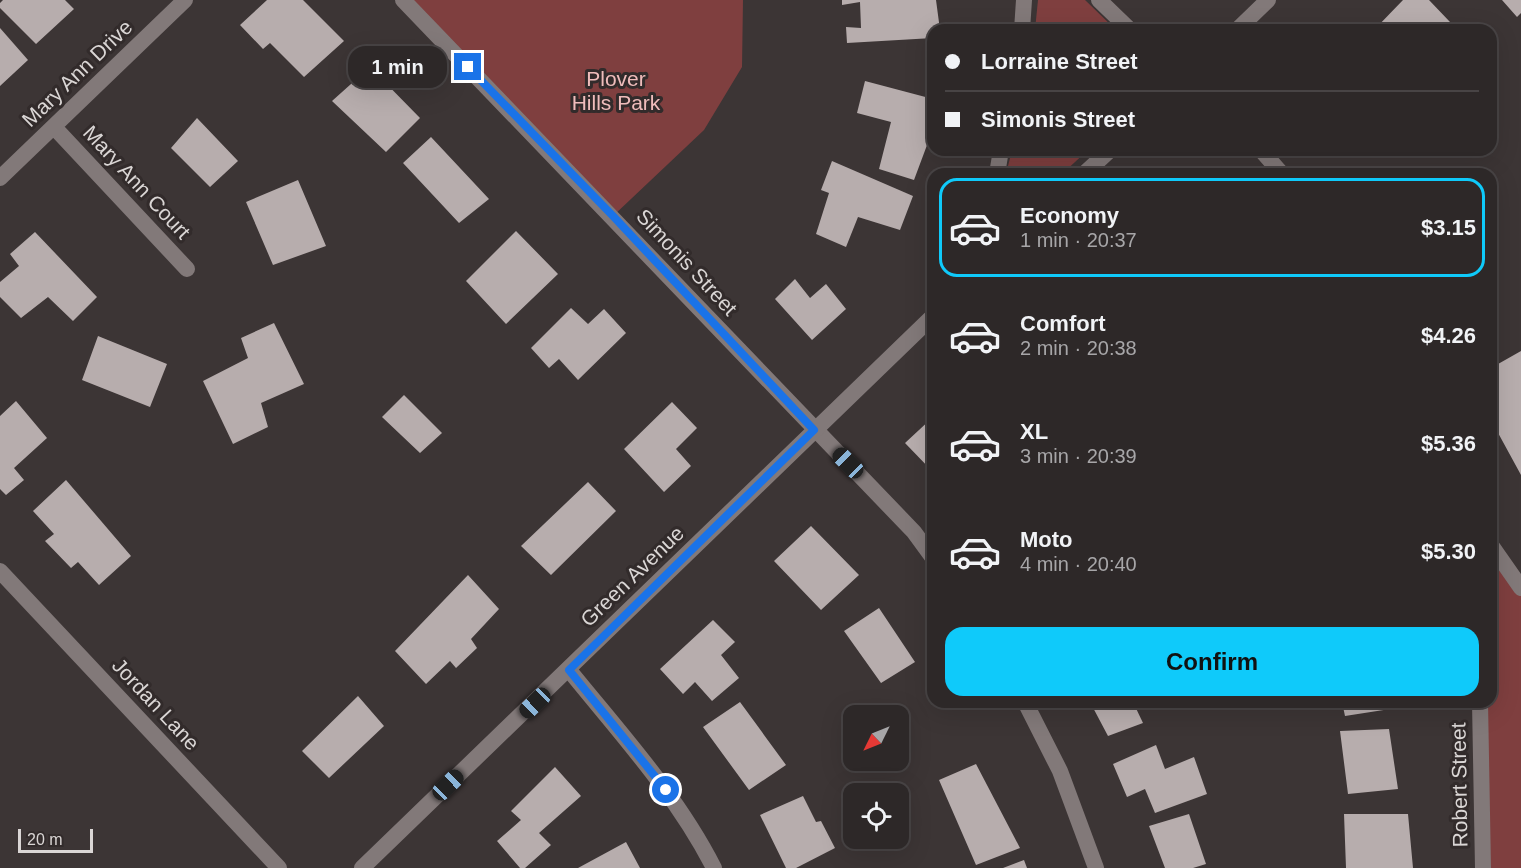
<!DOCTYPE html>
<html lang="en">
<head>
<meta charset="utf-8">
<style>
	body { margin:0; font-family:Helvetica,sans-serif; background:#353030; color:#f1f3f6; height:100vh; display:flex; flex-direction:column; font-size:22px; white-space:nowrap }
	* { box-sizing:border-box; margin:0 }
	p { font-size:20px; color:#a7a6a8 }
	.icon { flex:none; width:33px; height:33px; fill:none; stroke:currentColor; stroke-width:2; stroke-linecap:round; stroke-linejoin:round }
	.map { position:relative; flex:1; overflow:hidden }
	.drawer { position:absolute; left:927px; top:168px; width:570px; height:540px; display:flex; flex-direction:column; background:#2d2828; border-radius:18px; box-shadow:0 6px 24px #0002,0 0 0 2px #484445 }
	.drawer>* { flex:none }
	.banner { position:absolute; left:927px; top:24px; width:570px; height:132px; border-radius:18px; box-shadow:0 6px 24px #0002,0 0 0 2px #484445; display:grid; align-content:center; height:132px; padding:0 18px; background:#2d2828 }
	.needle { width:39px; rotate:227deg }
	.controls { position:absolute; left:843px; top:705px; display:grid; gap:12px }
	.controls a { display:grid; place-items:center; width:66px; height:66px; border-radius:12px; background:#2d2828; box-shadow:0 6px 24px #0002,0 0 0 2px #484445; font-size:30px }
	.scale { position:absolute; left:18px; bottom:15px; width:75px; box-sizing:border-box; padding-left:6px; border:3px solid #dad6d5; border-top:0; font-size:16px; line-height:21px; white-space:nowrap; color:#dad6d5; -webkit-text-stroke:4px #322b2b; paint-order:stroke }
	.end { position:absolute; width:27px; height:27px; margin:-14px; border:8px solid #1a73e8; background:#fff; box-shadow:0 0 0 3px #fff }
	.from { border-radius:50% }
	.bubble { position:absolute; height:42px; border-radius:18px; background:#2d2828; box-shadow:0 6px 24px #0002,0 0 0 2px #484445; font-size:20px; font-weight:700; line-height:42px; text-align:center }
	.car { position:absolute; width:18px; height:36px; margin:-18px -9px; border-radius:8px; box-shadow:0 0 4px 2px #0007; background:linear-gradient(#222 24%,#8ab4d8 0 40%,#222 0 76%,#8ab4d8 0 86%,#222 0) }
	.banner b { display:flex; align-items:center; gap:21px; height:57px; font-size:22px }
	.banner b+b { border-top:2px solid #484445 }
	.banner i { width:15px; height:15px; background:#f1f3f6 }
	ul { padding:10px 0 0; list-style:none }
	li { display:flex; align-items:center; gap:18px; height:99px; margin:0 12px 9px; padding:0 6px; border:3px solid transparent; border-radius:18px }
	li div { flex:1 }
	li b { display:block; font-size:22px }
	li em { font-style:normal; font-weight:700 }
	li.on { border-color:#0fcafa }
	li>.icon { width:54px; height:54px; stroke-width:1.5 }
	.action { display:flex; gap:12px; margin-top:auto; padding:12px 18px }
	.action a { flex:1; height:69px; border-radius:18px; background:#0fcafa; color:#111; font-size:24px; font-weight:700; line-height:69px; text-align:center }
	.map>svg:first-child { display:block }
</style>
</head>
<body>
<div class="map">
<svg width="1521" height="868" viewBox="0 0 1521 868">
	<rect width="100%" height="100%" fill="#3c3535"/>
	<path fill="#7f3f3f" d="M404,0H743L742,67L704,130L613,216Z
		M1038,0H1085L1116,30H1035Z
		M1012,150H1088L1062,174H1006Z
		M1491,545L1521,588V868H1483L1480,702H1491Z"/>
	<path fill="#b7adad" d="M3,0H65L74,9L36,44L0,8V3Z
		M267,0H303L344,41L304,77L270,43L263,49L240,25Z
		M842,0H936L940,30H933V38L847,43L846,27L861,28L860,2L842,5Z
		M1403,0H1429L1450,22L1442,30H1374Z
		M1502,0H1521V13L1517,17Z
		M0,28L28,60L0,86Z
		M370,67L420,118L386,152L332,101Z
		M865,81L933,99V129L914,180L879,169L891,122L857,113Z
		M197,118L238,161L210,187L171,148Z
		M431,137L489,199L459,223L403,163Z
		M832,161L913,196L900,230L858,217L846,247L816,234L829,193L821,190Z
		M298,180L326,246L273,265L246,202Z
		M516,231L558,274L506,324L466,281Z
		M35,232L97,297L73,321L48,297L21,318L0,297V282L19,266L10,254Z
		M795,279L810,298L826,284L846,309L812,340L775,299Z
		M571,308L588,324L604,309L626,333L578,380L559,359L549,368L531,348Z
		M274,323L304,384L261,403L268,427L233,444L203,381L248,358L241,338Z
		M98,336L167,364L150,407L82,380Z
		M1521,351V475L1491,420V368Z
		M404,395L442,433L420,453L382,417Z
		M16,401L47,438L14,468L24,480L6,495L0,489V416Z
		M672,402L697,428L676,449L691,466L664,492L624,449Z
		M933,417V470L932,471L905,443Z
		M66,480L131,556L99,585L78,562L71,568L45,541L54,534L33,511Z
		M588,482L616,511L551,575L521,546Z
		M811,526L859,575L821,610L774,561Z
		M468,575L499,609L471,639L477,648L456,668L450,661L426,684L395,651Z
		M879,608L915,662L881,683L844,631Z
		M713,620L735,642L721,655L739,678L712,701L695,682L683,694L660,669Z
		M358,696L384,726L329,778L302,751Z
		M740,702L786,765L749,790L703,727Z
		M1090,702H1133L1143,723L1108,736Z
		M1342,702H1402L1403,707L1345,716Z
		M1389,729L1398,789L1348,794L1340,731Z
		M1156,745L1165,769L1194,757L1207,794L1155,813L1145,789L1127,797L1113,764Z
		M976,764L1020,848L976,865L939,780Z
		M555,767L581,796L539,833L551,845L525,868H520L497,841L521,820L511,811Z
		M803,796L816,822L821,821L835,848L796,868H786L760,815Z
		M1189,814L1206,864L1193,868H1165L1149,826Z
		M1344,814H1408L1413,868H1346Z
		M626,842L640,868H578Z
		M1024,860L1027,868H1003Z"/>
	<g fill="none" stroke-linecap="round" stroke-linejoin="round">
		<path stroke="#827979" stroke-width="16" d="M403,0L914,532L933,558
			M1099,0L1130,30
			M1022,30L1024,0
			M54,127L187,269
			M1261,150L1282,174
			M997,174L1001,150
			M0,178L185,0
			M1491,545L1521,588
			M0,571L279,868
			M569,670C620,733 677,795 714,868
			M1025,702L1060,771L1096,868
			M1480,702L1483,868"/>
		<path stroke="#827979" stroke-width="16" d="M1237,30L1268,0
			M1084,174L1110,150
			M362,868L933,316"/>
	</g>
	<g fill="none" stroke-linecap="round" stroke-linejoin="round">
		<path stroke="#1a73e8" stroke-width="8" d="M468,67L613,216L814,430L569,670L666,790"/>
	</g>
	<g text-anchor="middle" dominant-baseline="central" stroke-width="6" stroke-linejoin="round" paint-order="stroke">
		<g font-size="21" fill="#dad6d5" stroke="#322b2b">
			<text transform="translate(77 73) rotate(-44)">Mary Ann Drive</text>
			<text transform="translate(137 182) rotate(47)">Mary Ann Court</text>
			<text transform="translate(687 262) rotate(47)">Simonis Street</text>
			<text transform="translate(632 576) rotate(-44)">Green Avenue</text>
			<text transform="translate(156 704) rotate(47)">Jordan Lane</text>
			<text transform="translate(1459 785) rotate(-91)">Robert Street</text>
		</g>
		<g font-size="21" fill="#efbcbb" stroke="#322b2b">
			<text x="616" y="78">Plover<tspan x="616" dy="24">Hills Park</tspan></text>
		</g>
	</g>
</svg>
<div class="controls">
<a><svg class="needle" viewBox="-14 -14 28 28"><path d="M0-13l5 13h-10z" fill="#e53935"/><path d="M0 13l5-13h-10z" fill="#a7a6a8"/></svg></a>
<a><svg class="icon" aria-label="locate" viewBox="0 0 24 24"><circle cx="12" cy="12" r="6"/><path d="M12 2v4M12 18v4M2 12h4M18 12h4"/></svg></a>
</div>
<div class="scale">20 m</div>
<i class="end from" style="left:666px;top:790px"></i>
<i class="end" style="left:468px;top:67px"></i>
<div class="bubble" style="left:348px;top:46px;width:99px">1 min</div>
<i class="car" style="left:848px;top:463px;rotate:315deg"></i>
<i class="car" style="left:535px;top:703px;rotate:226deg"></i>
<i class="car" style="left:448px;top:785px;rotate:46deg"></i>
<div class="banner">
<b><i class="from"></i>Lorraine Street</b>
<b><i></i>Simonis Street</b>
</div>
<section class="drawer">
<ul>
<li class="on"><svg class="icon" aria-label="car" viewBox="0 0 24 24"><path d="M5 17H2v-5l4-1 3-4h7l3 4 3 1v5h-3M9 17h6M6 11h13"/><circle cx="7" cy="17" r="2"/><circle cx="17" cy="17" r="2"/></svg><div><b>Economy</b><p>1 min · 20:37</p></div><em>$3.15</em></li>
<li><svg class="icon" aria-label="car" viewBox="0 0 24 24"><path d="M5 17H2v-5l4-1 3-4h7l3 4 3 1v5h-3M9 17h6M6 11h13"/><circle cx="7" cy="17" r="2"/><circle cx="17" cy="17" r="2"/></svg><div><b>Comfort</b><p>2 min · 20:38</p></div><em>$4.26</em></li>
<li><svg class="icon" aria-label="car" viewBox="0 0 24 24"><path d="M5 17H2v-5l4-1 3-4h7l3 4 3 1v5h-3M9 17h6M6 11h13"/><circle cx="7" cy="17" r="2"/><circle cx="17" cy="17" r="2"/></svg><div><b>XL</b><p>3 min · 20:39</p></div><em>$5.36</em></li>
<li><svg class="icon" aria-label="car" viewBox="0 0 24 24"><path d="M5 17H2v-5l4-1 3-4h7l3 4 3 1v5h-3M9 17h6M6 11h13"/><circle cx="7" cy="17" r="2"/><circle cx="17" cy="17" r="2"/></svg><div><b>Moto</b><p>4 min · 20:40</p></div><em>$5.30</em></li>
</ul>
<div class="action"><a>Confirm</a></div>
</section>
</div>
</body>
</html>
